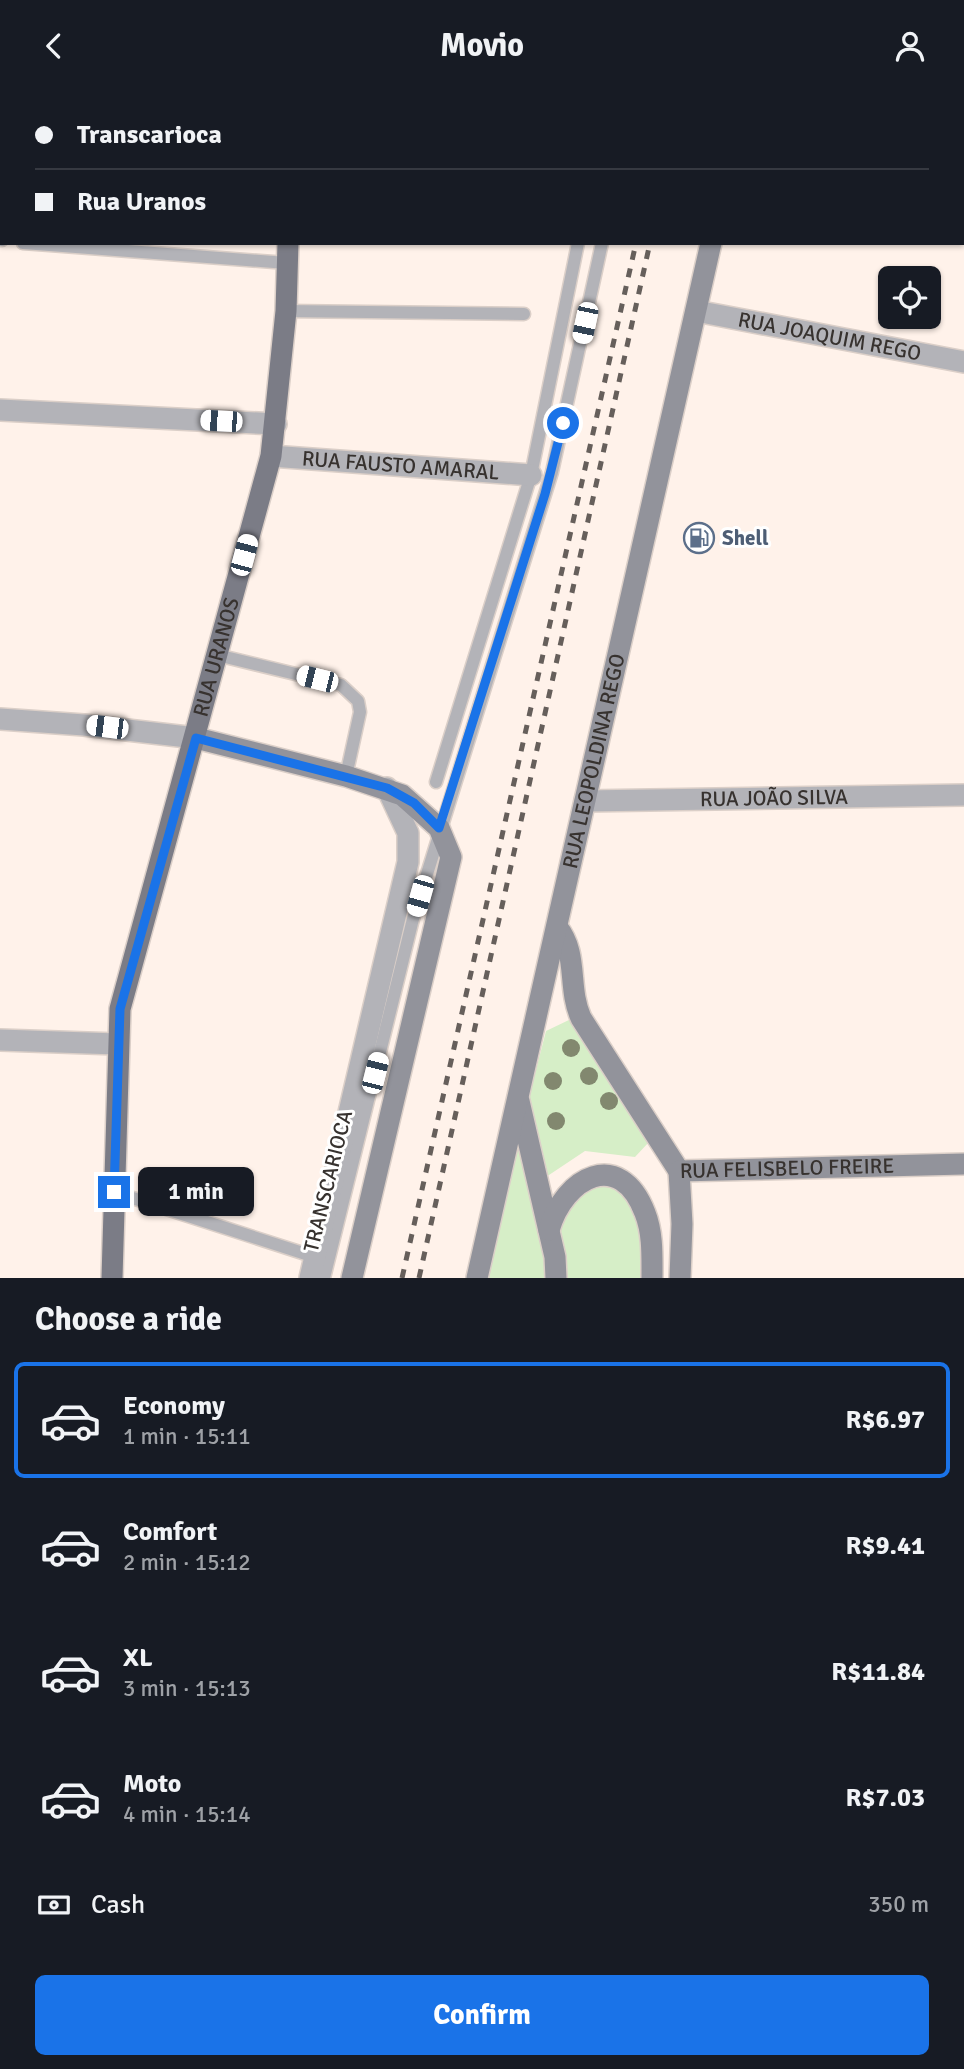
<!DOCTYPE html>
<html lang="en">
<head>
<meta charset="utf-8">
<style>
	body { margin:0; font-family:Signika,sans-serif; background:#20242c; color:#f1f3f6; height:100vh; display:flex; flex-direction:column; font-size:26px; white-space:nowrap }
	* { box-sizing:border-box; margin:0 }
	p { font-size:23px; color:#9ea1a6 }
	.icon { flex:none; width:38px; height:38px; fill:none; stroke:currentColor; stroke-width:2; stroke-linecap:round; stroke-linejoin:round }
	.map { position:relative; height:1187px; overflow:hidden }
	.sheet { display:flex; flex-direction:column; background:#171b24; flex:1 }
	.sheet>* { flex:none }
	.banner { position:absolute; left:0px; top:0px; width:964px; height:154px; box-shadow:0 2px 5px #0004; display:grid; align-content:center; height:154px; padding:0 35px; background:#171b24 }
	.controls { position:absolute; left:878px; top:175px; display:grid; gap:14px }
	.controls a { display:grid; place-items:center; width:63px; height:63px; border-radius:10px; background:#171b24; box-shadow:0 2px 5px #0004; font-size:35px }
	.end { position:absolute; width:32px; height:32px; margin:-16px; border:9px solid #1a73e8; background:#fff; box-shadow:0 0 0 4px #fff }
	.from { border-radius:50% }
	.bubble { position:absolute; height:49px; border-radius:10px; background:#171b24; box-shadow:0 2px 5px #0004; font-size:23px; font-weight:700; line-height:49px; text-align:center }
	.car { position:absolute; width:21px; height:42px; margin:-21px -10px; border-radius:9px; box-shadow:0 0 5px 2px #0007; background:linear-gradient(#fff 24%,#345 0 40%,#fff 0 76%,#345 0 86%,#fff 0) }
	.banner b { display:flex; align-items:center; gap:24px; height:66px; font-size:26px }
	.banner b+b { border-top:2px solid #363941 }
	.banner i { width:18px; height:18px; background:#f1f3f6 }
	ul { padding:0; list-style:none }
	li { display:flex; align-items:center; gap:21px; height:116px; margin:0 14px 10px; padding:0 21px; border:4px solid transparent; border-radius:10px }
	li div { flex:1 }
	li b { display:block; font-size:26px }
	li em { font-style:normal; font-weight:700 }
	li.current { border-color:#1a73e8 }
	li>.icon { width:63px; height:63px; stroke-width:1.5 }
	h2 { padding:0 35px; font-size:32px; line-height:84px }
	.pay { display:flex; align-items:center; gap:18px; height:77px; padding:0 35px; font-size:26px }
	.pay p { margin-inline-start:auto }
	.button { display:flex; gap:14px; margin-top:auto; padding:14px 35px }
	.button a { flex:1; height:80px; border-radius:10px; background:#1a73e8; color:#fff; font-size:28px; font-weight:700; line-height:80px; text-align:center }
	header { display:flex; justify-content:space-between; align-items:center; height:91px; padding:0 35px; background:#171b24; font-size:32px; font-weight:700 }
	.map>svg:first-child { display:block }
</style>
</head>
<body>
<header><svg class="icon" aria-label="back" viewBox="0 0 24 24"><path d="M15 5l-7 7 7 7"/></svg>Movio<svg class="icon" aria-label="person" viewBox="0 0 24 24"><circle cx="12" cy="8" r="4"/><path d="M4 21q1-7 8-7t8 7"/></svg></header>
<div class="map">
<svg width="964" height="1187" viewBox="0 0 964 1187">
	<rect width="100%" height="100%" fill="#fff2ea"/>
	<path fill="#d6eec7" d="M571,928L649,1051L635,1066L585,1060L543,1088L528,1010L546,940Z
		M518,1004L548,1137L597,1078L645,1125L653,1187H477Z"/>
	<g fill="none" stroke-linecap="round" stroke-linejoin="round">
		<g stroke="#dbcfc8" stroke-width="15">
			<path id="lane" d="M610,2L611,0
				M635,2V0
				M0,149H2
				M23,152L287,172
				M286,220L524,223
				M217,564L341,594L358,610L360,621L346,685
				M436,691L531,384L578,152
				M114,1101L315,1166
				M324,1187L413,828L552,381L602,152"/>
		</g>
		<g stroke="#dbcfc8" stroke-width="24">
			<g id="street">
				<path id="s1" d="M696,220L964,271"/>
				<path d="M0,319L276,333"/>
				<path id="s2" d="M271,365L531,384"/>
				<path d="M0,628L84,634L196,647"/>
				<path id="s3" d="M585,710L964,704"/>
				<path d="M0,949L117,953"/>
				<path d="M310,1187L408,771V742L387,697"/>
			</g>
		</g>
		<g stroke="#dbcfc8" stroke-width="24">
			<g id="secondary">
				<path d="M745,2V0"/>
				<path d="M196,647L346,685L402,704L439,737L451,766L352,1187"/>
				<path id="s4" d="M557,836C579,863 567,896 581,927L679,1080L964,1073"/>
				<path d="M519,1010L555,1166L556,1187"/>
				<path d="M679,1080L682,1133L680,1187"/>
				<path d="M549,1139C564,1086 620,1056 645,1122C653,1142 652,1165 652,1187"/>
				<path id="s5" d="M477,1187L711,152"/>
			</g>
		</g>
		<g stroke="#dbcfc8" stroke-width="24">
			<g id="primary">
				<path d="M291,2V0"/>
				<path id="s6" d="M112,1187L120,918L271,365L286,220L288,152"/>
			</g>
		</g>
		<use href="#lane" stroke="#b3b3b8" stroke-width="12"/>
		<use href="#street" stroke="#b3b3b8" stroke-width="21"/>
		<use href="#secondary" stroke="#92939b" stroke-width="21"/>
		<use href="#primary" stroke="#7b7c86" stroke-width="21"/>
		<path stroke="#665f5b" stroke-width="5" stroke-dasharray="9 9" stroke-linecap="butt" d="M670,2L671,0
			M684,2L685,0
			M402,1187L636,152
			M419,1187L650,152"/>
	</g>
	<g fill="#82886f">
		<circle cx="571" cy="957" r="9"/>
		<circle cx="589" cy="985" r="9"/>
		<circle cx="553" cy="990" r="9"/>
		<circle cx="609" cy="1010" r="9"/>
		<circle cx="556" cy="1030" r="9"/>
	</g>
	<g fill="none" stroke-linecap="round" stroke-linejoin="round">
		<path stroke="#1a73e8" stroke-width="9" d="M114,1101L120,918L196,647L387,697L414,712L439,737L545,403L563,332"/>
	</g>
	<defs>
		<g id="fuel-ring" transform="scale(1.575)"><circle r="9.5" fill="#fff" stroke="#5c6f8a" stroke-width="1.5"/><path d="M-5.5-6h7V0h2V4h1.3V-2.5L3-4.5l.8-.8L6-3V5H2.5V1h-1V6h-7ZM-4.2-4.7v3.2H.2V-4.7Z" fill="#5c6f8a"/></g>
	</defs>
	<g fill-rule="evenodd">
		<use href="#fuel-ring" x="699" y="447"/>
	</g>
	<g text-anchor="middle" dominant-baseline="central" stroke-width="6" stroke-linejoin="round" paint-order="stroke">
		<g font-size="21" fill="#37322f" stroke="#fff">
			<text stroke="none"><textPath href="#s1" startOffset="136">RUA JOAQUIM REGO</textPath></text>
			<text stroke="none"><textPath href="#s2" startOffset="130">RUA FAUSTO AMARAL</textPath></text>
			<text stroke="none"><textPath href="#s6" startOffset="634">RUA URANOS</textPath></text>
			<text stroke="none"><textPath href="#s5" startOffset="530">RUA LEOPOLDINA REGO</textPath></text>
			<text stroke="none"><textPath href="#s3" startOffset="189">RUA JOÃO SILVA</textPath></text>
			<text stroke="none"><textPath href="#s4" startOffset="385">RUA FELISBELO FREIRE</textPath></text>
			<text transform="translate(328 1090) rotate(-76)">TRANSCARIOCA</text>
		</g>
		<g font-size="21" font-weight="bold" fill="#4e5e75" stroke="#fff" text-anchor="start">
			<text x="722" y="447">Shell</text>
		</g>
	</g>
</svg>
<div class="controls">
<a><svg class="icon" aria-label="locate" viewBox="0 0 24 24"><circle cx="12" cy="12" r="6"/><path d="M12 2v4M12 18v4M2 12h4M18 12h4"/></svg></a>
</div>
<i class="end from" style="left:563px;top:332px"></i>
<i class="end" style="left:114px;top:1101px"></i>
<div class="bubble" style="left:138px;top:1076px;width:116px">1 min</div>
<i class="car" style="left:585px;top:232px;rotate:192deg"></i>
<i class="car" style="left:221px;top:330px;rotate:273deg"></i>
<i class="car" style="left:244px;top:464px;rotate:15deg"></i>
<i class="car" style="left:317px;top:588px;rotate:284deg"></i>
<i class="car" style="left:107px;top:636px;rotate:277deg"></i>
<i class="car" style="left:420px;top:805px;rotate:196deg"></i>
<i class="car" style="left:375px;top:982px;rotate:14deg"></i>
<div class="banner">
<b><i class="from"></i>Transcarioca</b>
<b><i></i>Rua Uranos</b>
</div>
</div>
<section class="sheet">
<h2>Choose a ride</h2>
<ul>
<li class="current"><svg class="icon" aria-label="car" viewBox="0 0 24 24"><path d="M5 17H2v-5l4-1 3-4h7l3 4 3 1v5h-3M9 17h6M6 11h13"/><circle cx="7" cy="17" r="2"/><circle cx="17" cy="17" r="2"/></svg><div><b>Economy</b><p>1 min · 15:11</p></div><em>R$6.97</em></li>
<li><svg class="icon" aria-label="car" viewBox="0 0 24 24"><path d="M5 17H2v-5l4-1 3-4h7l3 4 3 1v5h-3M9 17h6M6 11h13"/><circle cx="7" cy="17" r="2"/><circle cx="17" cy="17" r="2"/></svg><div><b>Comfort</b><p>2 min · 15:12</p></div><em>R$9.41</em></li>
<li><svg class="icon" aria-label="car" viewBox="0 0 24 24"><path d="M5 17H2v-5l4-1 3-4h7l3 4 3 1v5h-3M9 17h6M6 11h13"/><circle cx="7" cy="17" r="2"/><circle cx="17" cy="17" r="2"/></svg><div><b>XL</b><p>3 min · 15:13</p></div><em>R$11.84</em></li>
<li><svg class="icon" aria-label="car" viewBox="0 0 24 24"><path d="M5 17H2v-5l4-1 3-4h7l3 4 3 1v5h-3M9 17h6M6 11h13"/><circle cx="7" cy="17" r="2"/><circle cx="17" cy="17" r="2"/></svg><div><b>Moto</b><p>4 min · 15:14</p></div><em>R$7.03</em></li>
</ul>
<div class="pay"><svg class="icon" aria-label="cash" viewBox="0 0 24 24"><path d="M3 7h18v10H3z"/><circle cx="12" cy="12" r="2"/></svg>Cash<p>350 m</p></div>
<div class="button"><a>Confirm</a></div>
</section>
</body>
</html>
